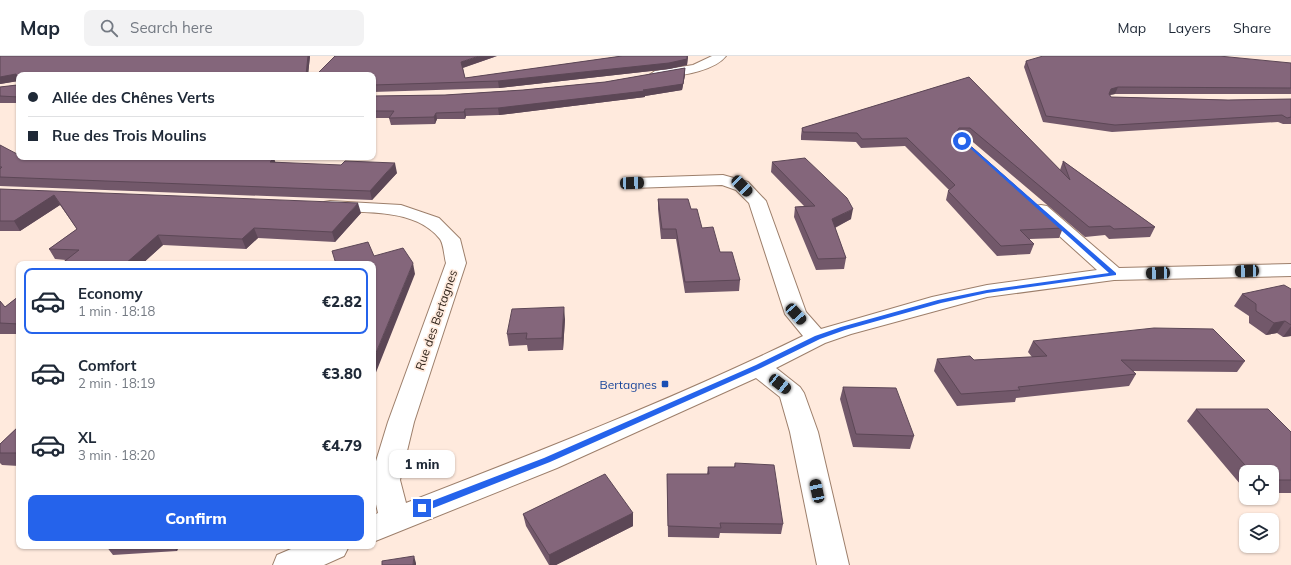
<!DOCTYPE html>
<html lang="en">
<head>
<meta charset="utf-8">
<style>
	body { margin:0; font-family:Mulish,sans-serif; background:#f2f2f3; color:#1f2937; height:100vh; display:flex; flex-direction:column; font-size:15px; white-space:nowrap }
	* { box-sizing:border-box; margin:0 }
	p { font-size:13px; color:#747a83 }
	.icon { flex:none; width:22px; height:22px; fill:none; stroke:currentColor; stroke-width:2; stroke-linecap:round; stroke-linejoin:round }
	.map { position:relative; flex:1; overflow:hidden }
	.panel { position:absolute; left:16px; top:205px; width:360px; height:288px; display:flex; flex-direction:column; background:#fff; border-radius:8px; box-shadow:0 1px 3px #0004 }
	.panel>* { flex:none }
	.hud { position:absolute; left:16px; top:16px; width:360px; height:88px; border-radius:8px; box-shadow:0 1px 3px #0004; display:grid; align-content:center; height:88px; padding:0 12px; background:#fff }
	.controls { position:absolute; left:1239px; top:409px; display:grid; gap:8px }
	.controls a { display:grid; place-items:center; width:40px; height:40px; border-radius:8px; background:#fff; box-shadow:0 1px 3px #0004; font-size:20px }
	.end { position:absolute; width:18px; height:18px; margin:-9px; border:5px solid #2563eb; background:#fff; box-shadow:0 0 0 2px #fff }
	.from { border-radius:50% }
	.bubble { position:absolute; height:28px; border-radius:8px; background:#fff; box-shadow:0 1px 3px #0004; font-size:13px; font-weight:800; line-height:28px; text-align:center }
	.car { position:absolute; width:12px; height:24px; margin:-12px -6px; border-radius:5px; box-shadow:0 0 3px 1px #0007; background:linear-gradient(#222 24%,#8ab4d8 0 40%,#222 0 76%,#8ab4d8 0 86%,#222 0) }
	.hud b { display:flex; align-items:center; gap:14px; height:38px; font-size:15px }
	.hud b+b { border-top:1px solid #e0e1e3 }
	.hud i { width:10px; height:10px; background:#1f2937 }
	ul { padding:7px 0 0; list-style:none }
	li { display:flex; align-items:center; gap:12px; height:66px; margin:0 8px 6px; padding:0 4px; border:2px solid transparent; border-radius:8px }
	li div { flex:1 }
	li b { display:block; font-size:15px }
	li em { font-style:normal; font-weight:800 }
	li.current { border-color:#2563eb }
	li>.icon { width:36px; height:36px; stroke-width:1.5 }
	.button { display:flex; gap:8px; margin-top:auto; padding:8px 12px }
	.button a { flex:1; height:46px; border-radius:8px; background:#2563eb; color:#fff; font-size:16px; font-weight:800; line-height:46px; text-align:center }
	header { display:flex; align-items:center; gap:24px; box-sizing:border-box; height:56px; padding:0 20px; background:#fff; border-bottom:1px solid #e0e1e3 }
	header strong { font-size:19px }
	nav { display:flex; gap:22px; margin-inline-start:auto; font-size:14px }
	.search { width:280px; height:36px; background:#f2f2f3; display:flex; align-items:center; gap:10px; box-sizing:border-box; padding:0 14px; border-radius:8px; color:#747a83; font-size:15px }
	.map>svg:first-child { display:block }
</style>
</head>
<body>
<header>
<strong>Map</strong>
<div class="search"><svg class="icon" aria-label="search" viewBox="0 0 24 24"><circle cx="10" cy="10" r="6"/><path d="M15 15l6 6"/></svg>Search here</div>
<nav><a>Map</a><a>Layers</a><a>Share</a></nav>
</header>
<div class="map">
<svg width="1291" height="509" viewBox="0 0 1291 509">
	<rect width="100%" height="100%" fill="#ffeadd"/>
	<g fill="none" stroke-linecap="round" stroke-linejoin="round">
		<g stroke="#9d7f6b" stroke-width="2">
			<path id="minor" d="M712,0H726C713,17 674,20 655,23L649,19L655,15L693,9Z
				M723,119L748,126L766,145L806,256L821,273L932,241L987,229L1097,214L1035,158L1032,154L1035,150L1041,149L1047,150L1119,212L1291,208V220L1114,224L987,241L851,278L825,287L776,312L800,331L804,337L818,376L849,509H817L790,376L780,341L756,322L557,412L373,486V459L378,457L373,435V415L388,366L446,207C444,200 444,189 440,183C415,152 366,157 330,155L324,154L321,150L324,146L330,145L401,149L439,162L460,183L466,207L414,366L400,424L406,447C540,395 674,343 803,280L785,258L749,147L736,134L722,129L632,132L626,131L624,127L626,123L632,122Z
				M298,490H349L344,500L324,509H273L277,499Z"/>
		</g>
		<use href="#minor" fill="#fff" fill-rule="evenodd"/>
	</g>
	<path fill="#72586a" d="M0,0H310L308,19H19V47H0V31L17,29V25L0,28Z
		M497,0L463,12L465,22L622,0H688L687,9L669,13L499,32L373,36V19Z
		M1026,5L1291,7V38H1115L1110,39L1111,41L1228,44L1291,43V68H1283L1278,66L1112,76L1043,66L1024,11Z
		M685,12V19L682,34L645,40V41L499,59L466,60L465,63H437L435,68L391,69L389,62H373V40L445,39L523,34L605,26Z
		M969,21L1060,114L1063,105L1155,171L1150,181L1109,183L1105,179L1085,181L967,81H960L1063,172L1059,182L1029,183L1034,188L1030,198L997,200L946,144L948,135L949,134L905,90L861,92L856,86L801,84V80L802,72Z
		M0,89L19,101L275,106L397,117L372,144L0,130Z
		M772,106L851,163L835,172L846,202L844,213L816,214L794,161L795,151L804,150L771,116Z
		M0,133L361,157L335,186L258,182L246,193L163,189L142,208H61L66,204L55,203L49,193L77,173L60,149L20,175H0Z
		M658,143L691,153L702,172L740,224L739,235L685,237L676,183H661L658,153Z
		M1291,233V280L1283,281L1277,277L1266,279L1249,267V260L1234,250L1242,238Z
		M19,240V278H0V245L5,251Z
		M565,263L563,294L528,295L527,289L509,290L507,278Z
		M1033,285L1245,305L1237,316L1133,315L1136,318L1129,330L1016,342L1015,346L957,350L934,315L937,303L974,304L1032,301L1028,296Z
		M843,331L914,380L910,393L853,391L840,343Z
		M1196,353L1291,376V437H1272V416H1246V435L1187,365Z
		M19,370V410L2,409L0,407V388Z
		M735,407L783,468L781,478L720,477L719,482L668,481L667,418H707L708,411H734Z
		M633,457V470L556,509H549L526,470L523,458Z
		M106,490H179L177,495L113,499Z"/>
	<path fill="#5c4756" d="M308,0H310L308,19H306Z
		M479,0H497L462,12L461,6Z
		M688,0L687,9L669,13L499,32L498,25Z
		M685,12V19L682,34L645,40V41L499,59L498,52L643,34Z
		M16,18L19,25L0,28V21Z
		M1118,31L1115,38L1109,39L1111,33Z
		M465,53L466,60L465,63L464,56Z
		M436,57L437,63L435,68L434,61Z
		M274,102L277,111L270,106Z
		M395,107L397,117L372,144L370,135Z
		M54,139L60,149L20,175L14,165Z
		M358,147L361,157L335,186L332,176Z
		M853,153L851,163L830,174L832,163Z
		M254,172L258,182L246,193L242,183Z
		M158,179L163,189L142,208H125Z
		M413,207L415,218L373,324V304Z
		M564,251L565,263L563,294L562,282Z
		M1285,265L1277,277L1266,279L1274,267Z
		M1291,270V280L1283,281Z
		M633,457V470L556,509H550L549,499Z
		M173,490H179L177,495Z
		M414,500L416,507V509H413Z"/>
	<path fill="#84667b" stroke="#5c4756" d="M0,0H308L306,19H19V41L0,40V31L17,29V20L16,18L0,21Z
		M335,0H479L461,6L465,22L622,0H687V3L669,7L498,25L373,29V19H316Z
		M1043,0H1219L1291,7V32L1118,31L1111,33L1109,38L1111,41L1228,44L1291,43V61L1287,62L1282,59L1115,69L1046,60L1026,5Z
		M685,12L683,28L643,34L645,35L498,52L465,53L464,56L436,57L434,61L389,62L394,55H373V40L445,39L523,34L605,26Z
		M969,21L1070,124L1063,105L1155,171L1114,173L1110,170L1089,171L970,72H959L956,77L1063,172L1020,174L1034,188L1001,190L948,135L955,129L907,82L862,83L857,77L803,76L802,72Z
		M0,89L19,99V101H248L274,102L270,106L341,109L345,105L395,107L370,135L0,121V113L2,111H0Z
		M805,102L847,142L853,153L832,163L846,202L818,203L795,151L815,150L772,106Z
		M0,133L358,147L332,176L254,172L242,183L158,179L125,208H61L79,194L49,193L77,173L54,139L14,165H0Z
		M658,143H688L691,153H697L702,172L713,171L720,196H732L740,224L685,226L676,173H662Z
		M368,186L374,200L403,192L413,207L373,304V208H336L332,195Z
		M1284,229L1291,233V269L1285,265L1274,267L1256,255V248L1242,238Z
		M19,240V268L0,267V245L5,251Z
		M564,251L562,282L526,283L527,277L507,278L512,253Z
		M1154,272L1213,273L1245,305L1121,304L1136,318L1018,331L1020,334L961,338L937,303L970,300L974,304L1047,300L1033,285Z
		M843,331L896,332L914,380L856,378Z
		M1196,353H1268L1291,376V424H1272V416H1251Z
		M19,370V397H0V388Z
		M735,407L774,409L783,468L720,467L721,472L668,470L667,418H709L708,411H735Z
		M605,418L633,457L549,499L523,458Z
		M414,500L413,509H382V505Z"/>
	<path fill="#2563eb" d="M961,84H964L1116,217V219L987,237L941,247L845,274L820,283L761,312L550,406L426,455H419V450L544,402L756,309L815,280L841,271L938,244L987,234L1109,217Z"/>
	<rect fill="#1a4fb4" stroke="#ffeadd" stroke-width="1.5" x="661" y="324" width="8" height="8" rx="2"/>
	<g text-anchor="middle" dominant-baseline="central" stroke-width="3.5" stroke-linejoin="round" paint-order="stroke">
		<g font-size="12" fill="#2f231a" stroke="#ffeadd">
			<text transform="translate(436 264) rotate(-71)">Rue des Bertagnes</text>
		</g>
		<g font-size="12" fill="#164399" stroke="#ffeadd" text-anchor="end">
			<text x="657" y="328">Bertagnes</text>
		</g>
	</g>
</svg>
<div class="controls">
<a><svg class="icon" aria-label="locate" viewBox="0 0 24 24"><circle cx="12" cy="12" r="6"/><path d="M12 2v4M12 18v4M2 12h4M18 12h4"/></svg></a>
<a><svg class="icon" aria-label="layers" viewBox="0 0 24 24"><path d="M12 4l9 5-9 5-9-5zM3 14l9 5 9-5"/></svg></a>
</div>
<i class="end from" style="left:962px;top:85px"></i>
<i class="end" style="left:422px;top:452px"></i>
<div class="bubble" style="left:389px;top:394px;width:66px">1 min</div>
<i class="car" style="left:632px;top:127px;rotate:88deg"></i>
<i class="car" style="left:742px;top:130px;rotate:135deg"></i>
<i class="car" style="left:1247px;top:215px;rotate:268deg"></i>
<i class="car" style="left:1158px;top:217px;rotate:268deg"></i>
<i class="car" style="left:796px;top:258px;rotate:138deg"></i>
<i class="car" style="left:780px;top:328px;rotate:128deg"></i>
<i class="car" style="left:817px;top:435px;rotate:348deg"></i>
<div class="hud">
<b><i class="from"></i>Allée des Chênes Verts</b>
<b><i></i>Rue des Trois Moulins</b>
</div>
<section class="panel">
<ul>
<li class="current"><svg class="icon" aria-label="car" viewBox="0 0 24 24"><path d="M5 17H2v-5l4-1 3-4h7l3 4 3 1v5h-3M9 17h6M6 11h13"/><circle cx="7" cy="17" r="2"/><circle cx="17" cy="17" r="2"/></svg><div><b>Economy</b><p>1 min · 18:18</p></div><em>€2.82</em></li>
<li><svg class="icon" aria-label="car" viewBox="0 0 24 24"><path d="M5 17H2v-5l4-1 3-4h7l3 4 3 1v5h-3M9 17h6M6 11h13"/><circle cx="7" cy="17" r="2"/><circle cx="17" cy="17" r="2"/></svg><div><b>Comfort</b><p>2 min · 18:19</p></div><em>€3.80</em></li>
<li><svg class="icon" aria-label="car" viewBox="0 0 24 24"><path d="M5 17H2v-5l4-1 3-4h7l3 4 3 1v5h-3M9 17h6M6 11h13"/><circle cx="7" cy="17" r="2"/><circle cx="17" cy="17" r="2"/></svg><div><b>XL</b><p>3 min · 18:20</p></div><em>€4.79</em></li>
</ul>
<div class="button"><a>Confirm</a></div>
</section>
</div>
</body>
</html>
